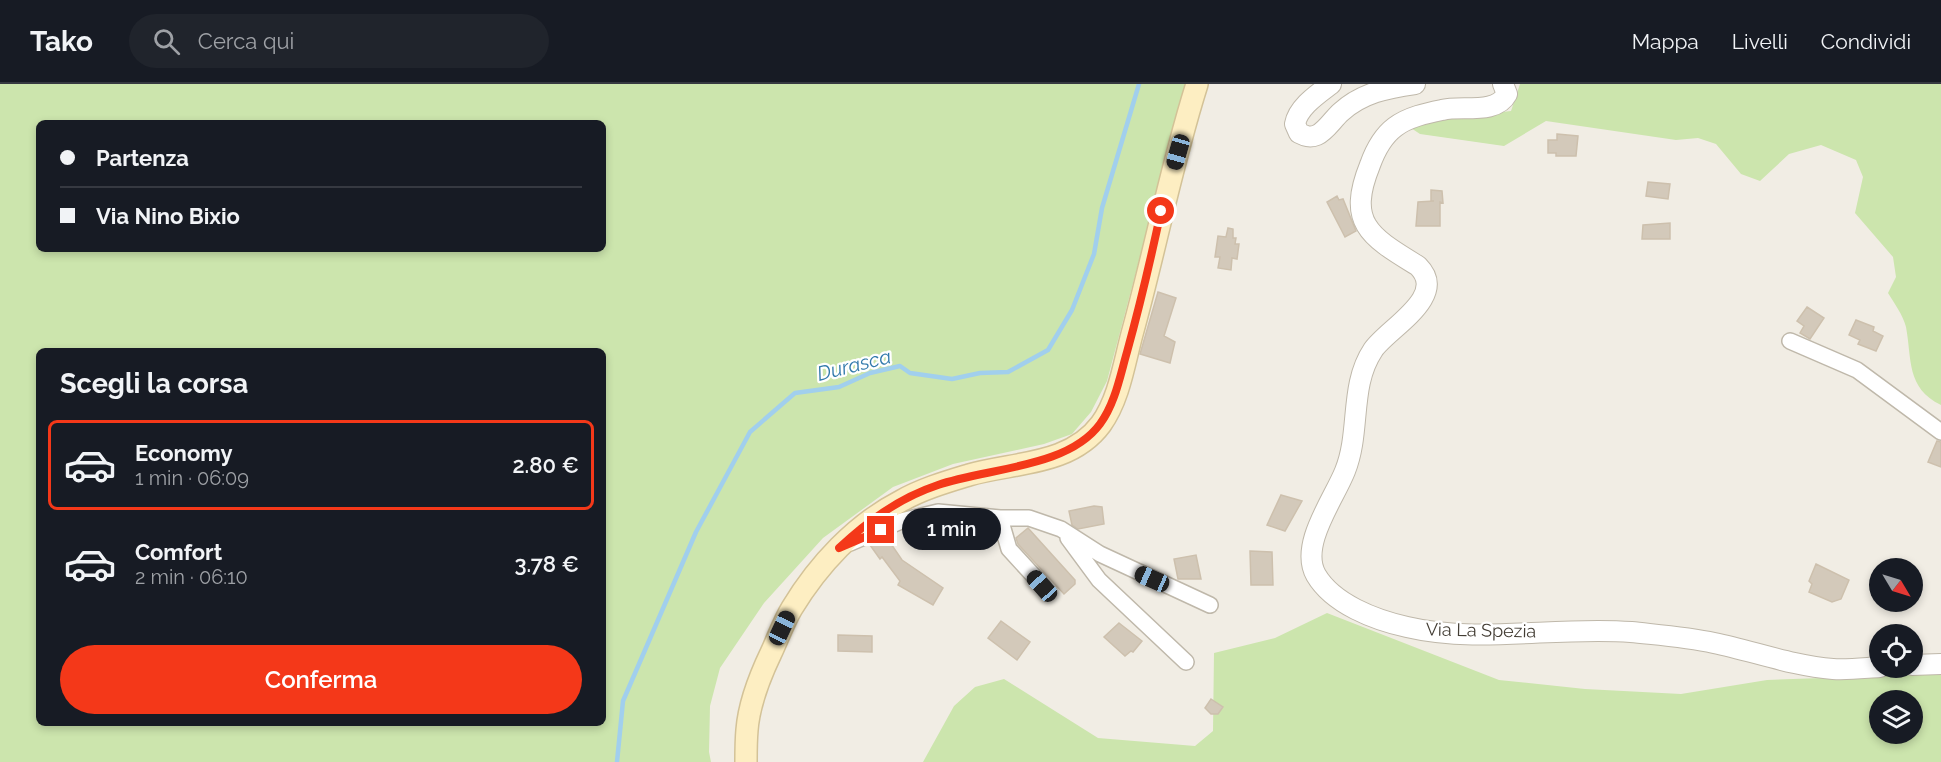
<!DOCTYPE html>
<html lang="it">
<head>
<meta charset="utf-8">
<style>
	body { margin:0; font-family:Raleway,sans-serif; background:#20242c; color:#f1f3f6; height:100vh; display:flex; flex-direction:column; font-size:22px; white-space:nowrap }
	* { box-sizing:border-box; margin:0 }
	p { font-size:20px; color:#9ea1a6 }
	.icon { flex:none; width:33px; height:33px; fill:none; stroke:currentColor; stroke-width:2; stroke-linecap:round; stroke-linejoin:round }
	.map { position:relative; flex:1; overflow:hidden }
	.details { position:absolute; left:36px; top:264px; width:570px; height:378px; display:flex; flex-direction:column; background:#171b24; border-radius:9px; box-shadow:0 3px 9px #0003 }
	.details>* { flex:none }
	.guide { position:absolute; left:36px; top:36px; width:570px; height:132px; border-radius:9px; box-shadow:0 3px 9px #0003; display:grid; align-content:center; height:132px; padding:0 24px; background:#171b24 }
	.needle { width:39px; rotate:128deg }
	.buttons { position:absolute; left:1869px; top:474px; display:grid; gap:12px }
	.buttons a { display:grid; place-items:center; width:54px; height:54px; border-radius:50%; background:#171b24; box-shadow:0 3px 9px #0003; font-size:30px }
	.end { position:absolute; width:27px; height:27px; margin:-14px; border:8px solid #f43819; background:#fff; box-shadow:0 0 0 3px #fff }
	.from { border-radius:50% }
	.bubble { position:absolute; height:42px; border-radius:21px; background:#171b24; box-shadow:0 3px 9px #0003; font-size:20px; font-weight:600; line-height:42px; text-align:center }
	.car { position:absolute; width:18px; height:36px; margin:-18px -9px; border-radius:8px; box-shadow:0 0 4px 2px #0007; background:linear-gradient(#222 24%,#8ab4d8 0 40%,#222 0 76%,#8ab4d8 0 86%,#222 0) }
	.guide b { display:flex; align-items:center; gap:21px; height:57px; font-size:22px }
	.guide b+b { border-top:2px solid #363941 }
	.guide i { width:15px; height:15px; background:#f1f3f6 }
	ul { padding:0; list-style:none }
	li { display:flex; align-items:center; gap:18px; height:90px; margin:0 12px 9px; padding:0 12px; border:3px solid transparent; border-radius:9px }
	li div { flex:1 }
	li b { display:block; font-size:22px }
	li em { font-style:normal; font-weight:600 }
	li.active { border-color:#f43819 }
	li>.icon { width:54px; height:54px; stroke-width:1.5 }
	h2 { padding:0 24px; font-size:27px; line-height:72px }
	.button { display:flex; gap:12px; margin-top:auto; padding:12px 24px }
	.button a { flex:1; height:69px; border-radius:36px; background:#f43819; color:#fff; font-size:24px; font-weight:600; line-height:69px; text-align:center }
	header { display:flex; align-items:center; gap:36px; box-sizing:border-box; height:84px; padding:0 30px; background:#171b24; border-bottom:2px solid #363941 }
	header strong { font-size:28px }
	nav { display:flex; gap:33px; margin-inline-start:auto; font-size:21px }
	.search { width:420px; height:54px; background:#20242c; display:flex; align-items:center; gap:15px; box-sizing:border-box; padding:0 21px; border-radius:33px; color:#9ea1a6; font-size:22px }
	.map>svg:first-child { display:block }
</style>
</head>
<body>
<header>
<strong>Tako</strong>
<div class="search"><svg class="icon" aria-label="search" viewBox="0 0 24 24"><circle cx="10" cy="10" r="6"/><path d="M15 15l6 6"/></svg>Cerca qui</div>
<nav><a>Mappa</a><a>Livelli</a><a>Condividi</a></nav>
</header>
<div class="map">
<svg width="1941" height="678" viewBox="0 0 1941 678">
	<rect width="100%" height="100%" fill="#f1ede4"/>
	<path fill="#cce5ad" fill-rule="evenodd" d="M0,0H1186L1107,297L1091,328L1072,350L1044,360L953,380L893,403L823,454L764,519L720,584L710,622L709,668L711,678H0ZM39,39H603V165H39ZM39,267H603V639H39Z
		M1520,0H1941V321C1906,304 1912,275 1906,243C1903,231 1894,219 1888,209L1896,193L1893,173L1855,129L1863,93L1856,76L1821,61L1789,70L1760,97L1741,90L1716,60L1698,54L1676,56L1546,37L1504,62L1420,50L1411,44L1434,36L1511,27Z
		M1327,529L1499,596L1585,605L1681,610L1767,596L1941,590V678H923L954,622L975,603L1004,595L1098,654L1195,662L1213,647L1214,569L1275,554ZM1880,616H1912V650H1880Z"/>
	<g fill="none" stroke-linecap="round" stroke-linejoin="round">
		<path stroke="#a1cfed" stroke-width="4.5" d="M617,678L623,617L696,448L750,348L795,309L839,303L870,289L900,282L910,289L952,295L980,289L1008,288L1048,266L1072,226L1094,170L1102,124L1139,0"/>
	</g>
	<path fill="#d3c9ba" stroke="#cdc0ad" stroke-width="1.5" d="M1557,50L1578,52L1576,72H1556V69H1548V56H1557Z
		M1648,98L1670,100L1668,115L1646,112Z
		M1431,106L1442,107L1443,119L1440,118V142H1416L1418,118L1434,117H1431Z
		M1337,112L1339,116L1343,115L1356,147L1345,153L1327,118Z
		M1670,139V155H1642L1643,141Z
		M1228,144L1233,145V154H1236L1235,160H1239L1237,175L1232,174L1231,186L1218,184L1220,173H1215L1218,152L1226,153Z
		M1158,208L1176,214L1164,252L1175,258L1170,279L1140,270Z
		M1807,223L1824,234L1810,255L1800,249L1804,242L1797,237Z
		M1856,236L1874,243L1873,247L1883,252L1876,267L1858,260L1860,256L1849,251Z
		M1937,357L1941,358V383L1928,378Z
		M1281,411L1302,417L1285,447L1267,441Z
		M1094,422L1102,423L1104,440L1078,445L1072,441L1069,427Z
		M1028,444L1075,496V500L1064,510L1018,460L1016,454Z
		M887,454L902,476L943,504L933,521L898,501L900,497L882,473L880,475L870,461Z
		M1250,467L1272,468L1273,501H1251Z
		M1196,471L1201,495H1178L1174,475Z
		M1816,480L1849,496L1841,515L1832,518L1809,508L1812,500L1809,497Z
		M1001,537L1030,558L1017,576L988,554Z
		M1119,539L1142,557L1133,568L1131,567L1125,572L1104,553Z
		M838,551L872,552V568L838,567Z
		M1211,615L1223,623L1218,630H1211L1205,624Z"/>
	<g fill="none" stroke-linecap="round" stroke-linejoin="round">
		<g stroke="#bfb8aa" stroke-width="18">
			<path id="minor" d="M1790,257L1857,286L1941,348
				M1000,434L1009,465L1043,502
				M1068,454L1099,496L1186,578
				M850,459L901,437L938,428L1000,434H1029L1061,445L1100,470L1210,521"/>
		</g>
		<g stroke="#bfb8aa" stroke-width="22">
			<path id="tertiary" d="M1331,0C1318,10 1298,23 1295,40L1299,49C1305,52 1310,54 1317,51C1326,47 1333,35 1341,28C1362,9 1387,4 1415,0
				M1503,0L1507,10C1496,31 1461,21 1442,26C1427,29 1408,33 1395,43C1383,52 1375,67 1370,81C1346,140 1371,153 1418,182C1449,213 1388,244 1373,266C1349,302 1361,347 1345,387C1334,415 1299,461 1316,491C1333,520 1375,536 1407,543C1479,560 1557,542 1631,548C1658,551 1687,553 1714,559C1753,567 1793,582 1833,585C1848,586 1864,584 1880,583
				M1912,581L1941,580"/>
		</g>
		<g stroke="#d3c297" stroke-width="24">
			<path id="secondary" d="M746,678C746,668 746,657 747,646C749,620 760,592 771,569C778,554 784,537 792,524C818,481 856,440 901,417C922,405 946,398 969,391C1013,378 1070,382 1101,340C1119,315 1124,280 1132,250C1155,167 1171,82 1197,0"/>
		</g>
		<use href="#minor" stroke="#fff" stroke-width="15"/>
		<use href="#tertiary" stroke="#fff" stroke-width="20"/>
		<use href="#secondary" stroke="#fdeec2" stroke-width="21"/>
	</g>
	<g fill="none" stroke-linecap="round" stroke-linejoin="round">
		<path stroke="#f43819" stroke-width="8" d="M881,446L839,464C868,437 899,414 938,401C987,384 1068,384 1100,340C1115,320 1120,292 1127,268C1140,221 1151,174 1161,127"/>
	</g>
	<g text-anchor="middle" dominant-baseline="central" stroke-width="4.5" stroke-linejoin="round" paint-order="stroke">
		<g font-size="18" fill="#433d34" stroke="#fff">
			<text transform="translate(1481 546) rotate(1)">Via La Spezia</text>
		</g>
		<g font-size="20" font-style="italic" fill="#3179ab" stroke="#fff">
			<text transform="translate(854 281) rotate(-14)">Durasca</text>
		</g>
	</g>
</svg>
<div class="buttons">
<a><svg class="needle" viewBox="-14 -14 28 28"><path d="M0-13l5 13h-10z" fill="#e53935"/><path d="M0 13l5-13h-10z" fill="#9ea1a6"/></svg></a>
<a><svg class="icon" aria-label="locate" viewBox="0 0 24 24"><circle cx="12" cy="12" r="6"/><path d="M12 2v4M12 18v4M2 12h4M18 12h4"/></svg></a>
<a><svg class="icon" aria-label="layers" viewBox="0 0 24 24"><path d="M12 4l9 5-9 5-9-5zM3 14l9 5 9-5"/></svg></a>
</div>
<i class="end from" style="left:1161px;top:127px"></i>
<i class="end" style="left:881px;top:446px"></i>
<div class="bubble" style="left:902px;top:424px;width:99px">1 min</div>
<i class="car" style="left:1178px;top:68px;rotate:196deg"></i>
<i class="car" style="left:1152px;top:495px;rotate:294deg"></i>
<i class="car" style="left:1042px;top:502px;rotate:318deg"></i>
<i class="car" style="left:782px;top:544px;rotate:25deg"></i>
<div class="guide">
<b><i class="from"></i>Partenza</b>
<b><i></i>Via Nino Bixio</b>
</div>
<section class="details">
<h2>Scegli la corsa</h2>
<ul>
<li class="active"><svg class="icon" aria-label="car" viewBox="0 0 24 24"><path d="M5 17H2v-5l4-1 3-4h7l3 4 3 1v5h-3M9 17h6M6 11h13"/><circle cx="7" cy="17" r="2"/><circle cx="17" cy="17" r="2"/></svg><div><b>Economy</b><p>1 min · 06:09</p></div><em>2.80 €</em></li>
<li><svg class="icon" aria-label="car" viewBox="0 0 24 24"><path d="M5 17H2v-5l4-1 3-4h7l3 4 3 1v5h-3M9 17h6M6 11h13"/><circle cx="7" cy="17" r="2"/><circle cx="17" cy="17" r="2"/></svg><div><b>Comfort</b><p>2 min · 06:10</p></div><em>3.78 €</em></li>
</ul>
<div class="button"><a>Conferma</a></div>
</section>
</div>
</body>
</html>
